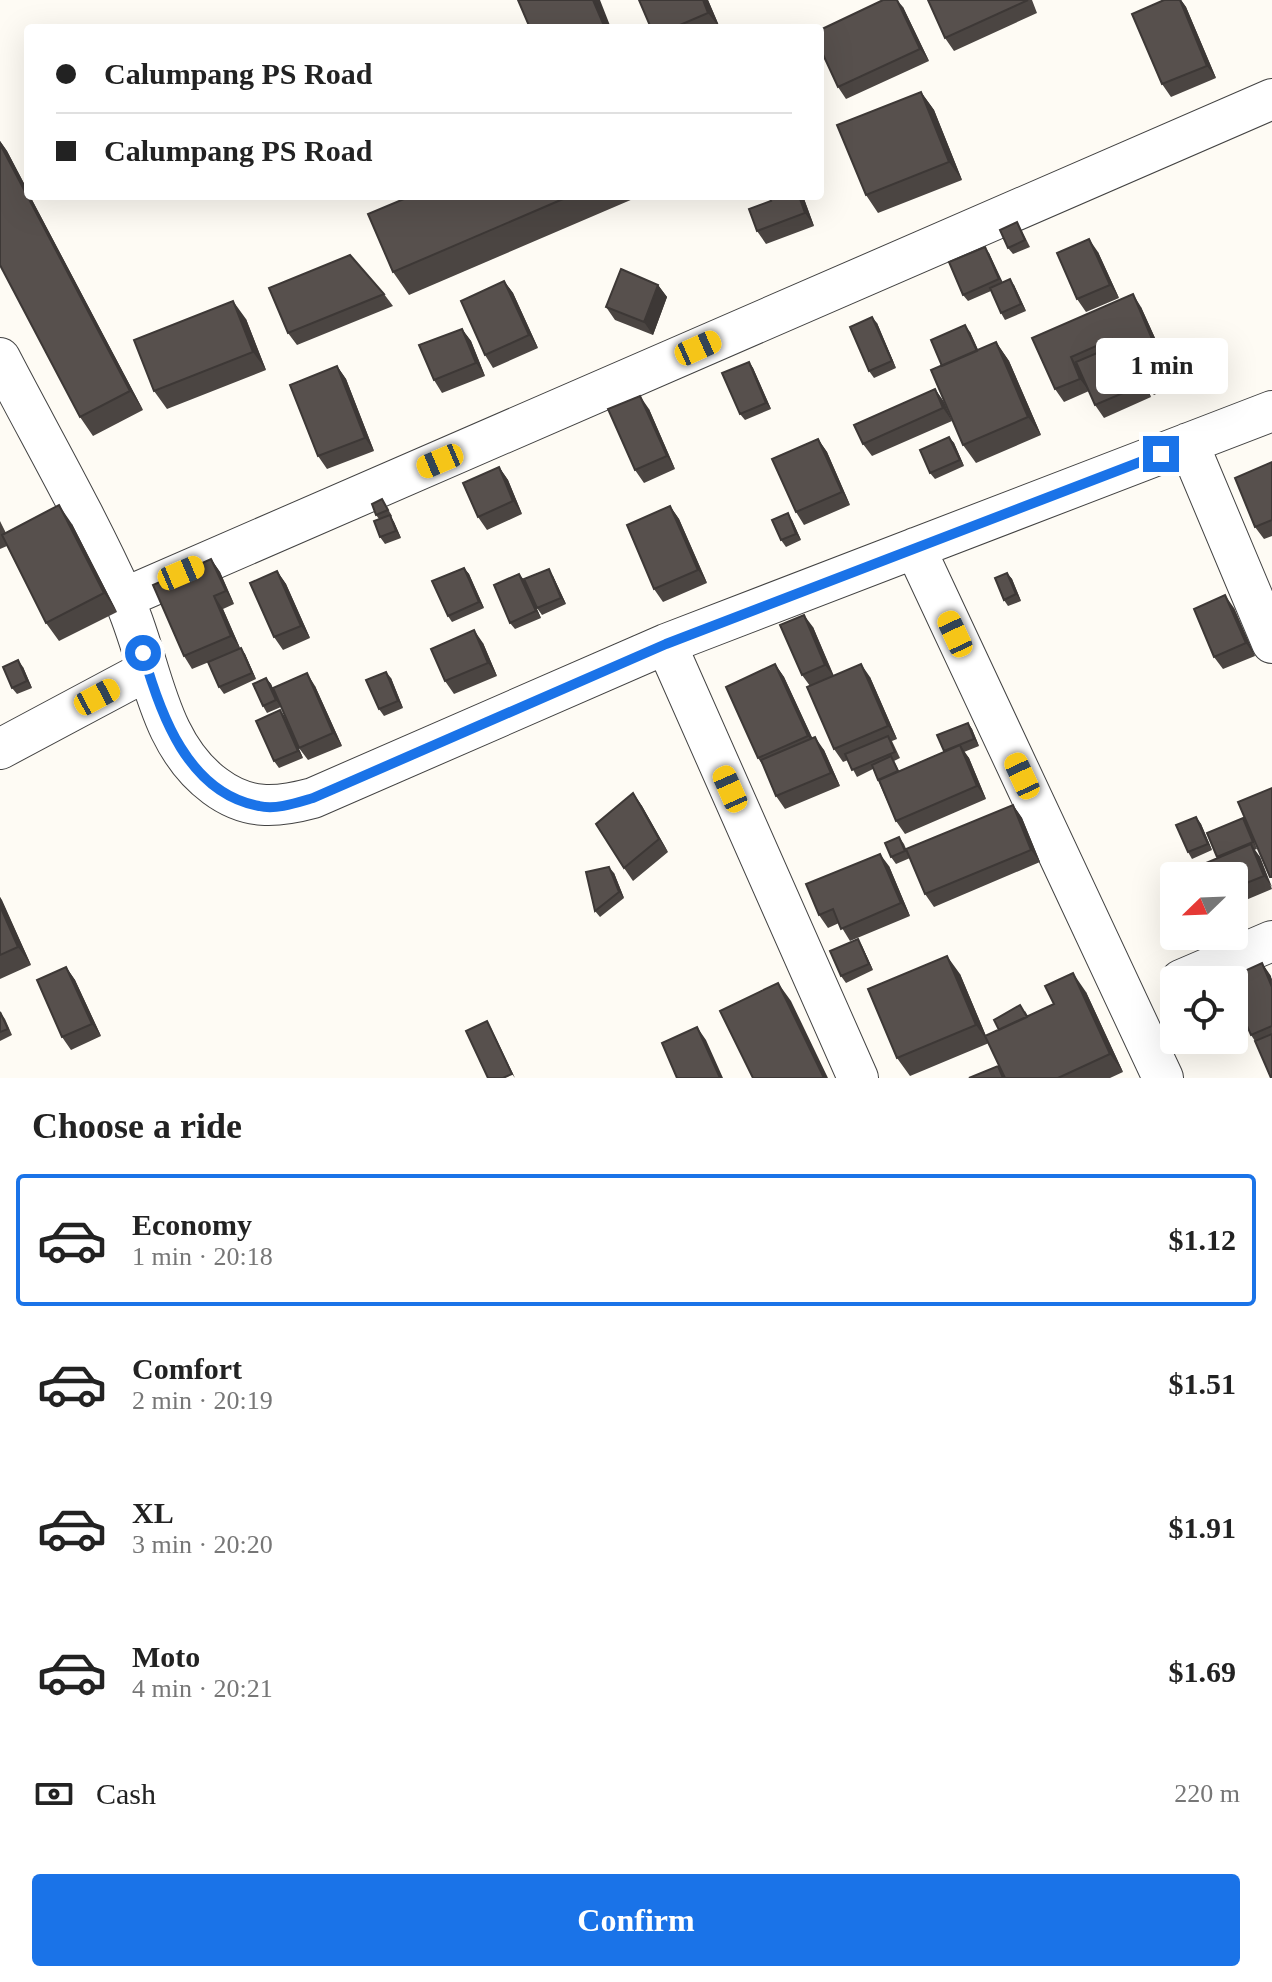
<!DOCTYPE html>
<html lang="en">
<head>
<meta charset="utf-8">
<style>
	body { margin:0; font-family:"Times New Roman",serif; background:#f6f6f6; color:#222; height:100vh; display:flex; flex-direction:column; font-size:30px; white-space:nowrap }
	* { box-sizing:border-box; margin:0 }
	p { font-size:26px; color:#767676 }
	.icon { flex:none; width:44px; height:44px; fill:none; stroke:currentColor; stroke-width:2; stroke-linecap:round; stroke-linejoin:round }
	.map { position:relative; height:1078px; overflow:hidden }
	.panel { display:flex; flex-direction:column; background:#fff; flex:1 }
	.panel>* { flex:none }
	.banner { position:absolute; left:24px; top:24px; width:800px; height:176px; border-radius:8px; box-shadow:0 8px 32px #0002; display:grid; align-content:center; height:176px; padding:0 32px; background:#fff }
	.needle { width:52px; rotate:247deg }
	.controls { position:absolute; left:1160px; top:862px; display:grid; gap:16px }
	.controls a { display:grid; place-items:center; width:88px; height:88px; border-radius:8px; background:#fff; box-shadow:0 8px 32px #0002; font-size:40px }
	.end { position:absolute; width:36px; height:36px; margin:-18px; border:10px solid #1a73e8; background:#fff; box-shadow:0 0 0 4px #fff }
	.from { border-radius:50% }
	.bubble { position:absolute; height:56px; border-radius:8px; background:#fff; box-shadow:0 8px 32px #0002; font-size:26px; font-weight:800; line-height:56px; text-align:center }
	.car { position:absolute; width:24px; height:48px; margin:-24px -12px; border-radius:10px; box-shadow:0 0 6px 2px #0007; background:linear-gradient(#f5c518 24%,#345 0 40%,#f5c518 0 76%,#345 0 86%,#f5c518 0) }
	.banner b { display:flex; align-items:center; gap:28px; height:76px; font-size:30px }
	.banner b+b { border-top:2px solid #e0e0e0 }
	.banner i { width:20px; height:20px; background:#222 }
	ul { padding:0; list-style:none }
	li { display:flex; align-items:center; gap:24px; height:132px; margin:0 16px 12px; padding:0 16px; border:4px solid transparent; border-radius:8px }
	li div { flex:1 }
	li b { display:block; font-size:30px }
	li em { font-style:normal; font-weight:800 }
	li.current { border-color:#1a73e8 }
	li>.icon { width:72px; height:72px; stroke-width:1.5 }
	h2 { padding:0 32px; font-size:36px; line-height:96px }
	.pay { display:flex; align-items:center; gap:20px; height:88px; padding:0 32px; font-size:30px }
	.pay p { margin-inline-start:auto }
	.primary-button { display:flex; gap:16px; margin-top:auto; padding:16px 32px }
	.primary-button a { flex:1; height:92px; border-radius:8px; background:#1a73e8; color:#fff; font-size:32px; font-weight:800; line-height:92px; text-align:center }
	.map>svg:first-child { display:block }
</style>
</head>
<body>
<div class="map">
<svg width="1272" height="1078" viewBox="0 0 1272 1078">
	<rect width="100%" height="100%" fill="#fefbf4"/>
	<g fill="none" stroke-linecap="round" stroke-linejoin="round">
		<g stroke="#434343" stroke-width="42">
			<path id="minor" d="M0,358C41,437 86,515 123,597C152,659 155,742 215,786C247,810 276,808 313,798L666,644L1272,411
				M1188,443L1272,643
				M915,548L1163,1078
				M124,598L1272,99
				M666,644L858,1078
				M0,749L148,670
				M1181,980L1272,941"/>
		</g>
		<use href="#minor" stroke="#fff" stroke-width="40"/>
	</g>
	<path fill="#4b4542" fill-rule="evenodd" d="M708,0L720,28H651Z
		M928,0H1032L1037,13L954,51L945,38Z
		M1164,0H1181L1186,7L1216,78L1171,97L1162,84Z
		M903,7L929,61L846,99L838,87Z
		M921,92L934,110L962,180L878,213L866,195Z
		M0,141L7,151L28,191V196H30L143,410L93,436L80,417L0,265Z
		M411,196H640L409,295L393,272Z
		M769,196H803L814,226L766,244L757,231L771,201Z
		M1017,222L1021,229L1030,247L1013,254L1008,248Z
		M1098,252L1119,298L1086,312L1077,299Z
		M989,253L1002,282L1014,285L1026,311L1005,320L1001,313L991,291L968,301L963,295Z
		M504,281L513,293L538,348L493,368L485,355Z
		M658,285L667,297L653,335L615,320L606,307Z
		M384,294L393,306L297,345L288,333Z
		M1141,307L1164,358L1137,370L1141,376L1151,397L1104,418L1095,405L1089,391L1064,402L1055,389L1032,338ZM1118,353L1121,360L1125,366L1123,367L1116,354Z
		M246,319L266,370L167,409L154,391Z
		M877,323L896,368L874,378L869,371Z
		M462,329L471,341L485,376L442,393L434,380Z
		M970,332L978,350L996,342L1009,361L1041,435L976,463L963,445L942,366Z
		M749,362L753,368L771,409L745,420L740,414Z
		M1154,363L1159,370L1167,389L1154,395L1149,389Z
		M337,366L346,379L374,451L327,469L318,456Z
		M935,389L944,402L952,421L872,456L863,444Z
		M649,409L675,469L644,483L635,470Z
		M949,437L954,443L964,466L935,479L930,473Z
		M818,439L827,452L850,505L804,525L796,512Z
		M1272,462V536L1264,539L1255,527Z
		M499,467L508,480L522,514L487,530L478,517Z
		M382,499L392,516L391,517L394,522L401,538L385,544L380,537L379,519L376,515Z
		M670,506L679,519L707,583L663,602L654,589Z
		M792,520L801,540L786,547L781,540Z
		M0,521L6,533L72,524L117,612L59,641L46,623L7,546L0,549Z
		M211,559L220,572L234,604L223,609L240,648L245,654L256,679L224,694L219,687L209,662L192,669L184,656Z
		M464,568L469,574L484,608L452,622L448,616Z
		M277,571L286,584L310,638L283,650L274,637Z
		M1007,573L1012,579L1021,601L1008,606L1004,600Z
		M519,574L524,580L541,618L515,629L510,623Z
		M553,576L566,604L542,615L537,608Z
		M1234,608L1255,656L1223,669L1214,657Z
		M813,627L834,676L870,677L897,739L892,741L900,758L894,761L899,771L944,752L968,723L972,729L979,746L964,752L969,758L986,799L905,834L896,821L873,769L857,777L848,760L843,762L834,749L810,686L802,675Z
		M483,643L497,676L454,694L445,681Z
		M775,664L784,677L812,738L824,750L840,786L785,809L776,796L764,767L758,758Z
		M23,667L32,688L17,694L12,688Z
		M266,678L271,684L281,707L267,713L263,706Z
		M391,678L403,708L384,716L379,709Z
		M315,686L342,746L308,760L299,748Z
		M280,710L285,717L303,758L279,768L274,761Z
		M633,793L642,806L668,852L633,881L624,868Z
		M1013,805L1022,818L1040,862L934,907L925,894Z
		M1196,817L1201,824L1212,850L1192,859L1188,852Z
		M1243,818L1247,825L1257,849L1254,850L1260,857L1272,889L1234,905V876L1218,858L1207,833Z
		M899,837L904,844L910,858L896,864L891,857Z
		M889,866L910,916L850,941L839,923L828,928L819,915Z
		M614,873L624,898L600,917L595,911Z
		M0,897L31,965L0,979Z
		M858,939L862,946L873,970L846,983L841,976Z
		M1262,963L1272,979V1078L1255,1041L1251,1035Z
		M66,967L75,980L101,1036L71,1050L62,1037Z
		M960,974L986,1036L999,1030L1025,1011L1028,1016L1086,992L1123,1072L1110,1078H969L998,1066L1002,1073L989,1043L910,1076L897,1058Z
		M1234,1000L1240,1015L1234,1018Z
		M0,1012L5,1019L12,1035L0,1041Z"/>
	<path fill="#3d3836" d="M593,0H600L611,28H605Z
		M703,0H708L720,28L708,13Z
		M897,0L903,7L929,61L920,49Z
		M1180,0H1181L1186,7L1216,78L1207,66Z
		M921,92L934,110L962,180L949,162Z
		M0,141L7,151L28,191V196H30L143,410L130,391L0,144Z
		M799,196H803L814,226L805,213Z
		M1089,239L1098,252L1119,298L1110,285Z
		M985,247L989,253L1004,285L999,279Z
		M1010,279L1014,285L1026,311L1021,304Z
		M504,281L513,293L538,348L529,335Z
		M658,285L667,297L653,335L644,322Z
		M1133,294L1141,307L1164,358L1155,346Z
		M233,301L246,319L266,370L253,352Z
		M872,317L877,323L896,368L892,361Z
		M965,325L970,332L985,365L980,359Z
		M462,329L471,341L485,376L476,363Z
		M996,342L1009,361L1041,435L1028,417Z
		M1111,347L1120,359L1129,381L1120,368Z
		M1071,357L1080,370L1089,391L1080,379Z
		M749,362L753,368L771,409L766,403Z
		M1132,363L1141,376L1151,397L1142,385Z
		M337,366L346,379L374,451L365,438Z
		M935,389L944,402L952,421L943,408Z
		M640,396L649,409L675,469L667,456Z
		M949,437L954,443L964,466L960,460Z
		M818,439L827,452L850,505L842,492Z
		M499,467L508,480L522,514L513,501Z
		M59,505L72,524L117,612L104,593Z
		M670,506L679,519L707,583L698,570Z
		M788,513L792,520L801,540L796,534Z
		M390,515L394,522L401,538L396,531Z
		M211,559L220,572L234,604L226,591Z
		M464,568L469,574L484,608L479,602Z
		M549,569L553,576L566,604L561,598Z
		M277,571L286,584L310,638L301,626Z
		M1007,573L1012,579L1021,601L1016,594Z
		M519,574L524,580L541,618L536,611Z
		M1225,595L1234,608L1255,656L1246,643Z
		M214,596L223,609L240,648L231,636Z
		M804,615L813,627L834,677L825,665Z
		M474,630L483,643L497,676L488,663Z
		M241,648L245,654L256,679L252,673Z
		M18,660L23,667L32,688L27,681Z
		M775,664L784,677L817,748L808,736Z
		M861,664L870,677L897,739L888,726Z
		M386,672L391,678L403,708L398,701Z
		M307,673L315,686L342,746L333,733Z
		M266,678L271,684L281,707L276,700Z
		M280,710L285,717L303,758L298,751Z
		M968,723L972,729L979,746L974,739Z
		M815,737L824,750L840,786L831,773Z
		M960,745L969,758L986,799L977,786Z
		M633,793L642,806L668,852L659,839Z
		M1013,805L1022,818L1040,862L1031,850Z
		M1196,817L1201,824L1212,850L1208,844Z
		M1243,818L1247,825L1257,849L1253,842Z
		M1251,844L1260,857L1272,887L1264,876Z
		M880,854L889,866L910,916L901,903Z
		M609,867L614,873L624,898L619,892Z
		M0,897L2,900L31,965L18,947L0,906Z
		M858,939L862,946L873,970L869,964Z
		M947,956L960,974L989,1043L976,1025Z
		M1262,963L1271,976L1272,987Z
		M66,967L75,980L101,1036L92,1024Z
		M1073,973L1086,992L1123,1072L1110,1054Z
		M778,983L791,1001L828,1078H824Z
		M487,1021L491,1028L515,1078L512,1074Z
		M697,1027L706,1040L723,1078H720Z"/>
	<path fill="#57504d" stroke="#3d3836" stroke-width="2" d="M518,0H593L605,28H530Z
		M639,0H703L708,13L673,28H651Z
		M883,0H897L920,49L838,87L820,48V30Z
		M928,0H1028L945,38Z
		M1164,0H1180L1207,66L1162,84L1132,14Z
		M921,92L949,162L866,195L837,125Z
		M0,144L130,391L80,417L0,265Z
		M411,196H570L393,272L368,214Z
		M769,196H799L805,213L757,231L749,209L771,201Z
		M1017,222L1025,240L1008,248L1000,230Z
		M1089,239L1110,285L1077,299L1057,253Z
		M985,247L999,279L963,295L949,262Z
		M350,255L384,294L288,333L269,288Z
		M621,269L658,285L644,322L606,307Z
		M1010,279L1021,304L1001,313L990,288Z
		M504,281L529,335L485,355L461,301Z
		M1133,294L1155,346L1121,360L1112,339L1071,357L1080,379L1055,389L1032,338Z
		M233,301L253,352L154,391L134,340Z
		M872,317L892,361L869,371L850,327Z
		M965,325L977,351L942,366L931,340Z
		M462,329L476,363L434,380L419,345Z
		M996,342L1028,417L963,445L931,370Z
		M1111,347L1120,368L1132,363L1142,385L1095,405L1076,362Z
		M749,362L766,403L740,414L722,373Z
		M1154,363L1163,382L1149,389L1140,370Z
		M337,366L365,438L318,456L290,385Z
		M935,389L943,408L863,444L854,425Z
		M640,396L667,456L635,470L608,409Z
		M949,437L960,460L930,473L920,450Z
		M818,439L842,492L796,512L772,459Z
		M1272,462V520L1255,527L1235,478Z
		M499,467L513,501L478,517L463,483Z
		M382,499L388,510L376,515L372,504Z
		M59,505L104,593L46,623L2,535Z
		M670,506L698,570L654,589L627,525Z
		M788,513L796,534L781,540L772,520Z
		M390,515L396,531L380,537L374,521Z
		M211,559L226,591L214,596L231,636L184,656L153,585Z
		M464,568L479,602L448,616L432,581Z
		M549,569L561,598L537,608L524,579Z
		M277,571L301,626L274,637L250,583Z
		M1007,573L1016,594L1004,600L995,578Z
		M519,574L536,611L510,623L494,585Z
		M1225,595L1246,643L1214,657L1194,609Z
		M804,615L825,665L802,675L780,625Z
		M474,630L488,663L445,681L431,649Z
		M241,648L252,673L219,687L208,662Z
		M18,660L27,681L12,688L3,667Z
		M775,664L808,736L758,758L726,687Z
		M861,664L888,726L834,749L807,687Z
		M386,672L398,701L379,709L366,680Z
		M307,673L333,733L299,748L273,688Z
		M266,678L276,700L263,706L253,684Z
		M280,710L298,751L274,761L256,721Z
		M968,723L974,739L944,751L937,735Z
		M888,736L895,752L852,770L845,754Z
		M815,737L831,773L776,796L761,760Z
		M960,745L977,786L896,821L879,780Z
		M891,756L898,771L878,780L872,765Z
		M1272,788V877H1270L1238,802Z
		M633,793L659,839L624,868L596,824Z
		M1013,805L1031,850L925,894L906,849Z
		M1196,817L1208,844L1188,852L1176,825Z
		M1243,818L1253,842L1217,857L1207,833Z
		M899,837L905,851L891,857L885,843Z
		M1251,844L1264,876L1234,888V876H1197L1194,868Z
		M880,854L901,903L841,929L833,909L819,915L806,884Z
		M609,867L619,892L595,911L586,872Z
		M0,906L18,947L0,955Z
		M858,939L869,964L841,976L830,951Z
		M947,956L976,1025L897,1058L868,989Z
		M1262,963L1272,987V1026L1251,1035L1234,996V980L1227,979Z
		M66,967L92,1024L62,1037L37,980Z
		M1073,973L1110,1054L1058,1078H1005L985,1036L1054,1004L1045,986Z
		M778,983L824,1078H753L720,1011Z
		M1020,1005L1027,1017L999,1030L994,1020Z
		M0,1012L8,1029L0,1032Z
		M487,1021L512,1074L503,1078H488L466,1031Z
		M697,1027L720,1078H677L662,1043Z
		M1272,1034V1078H1271L1255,1041Z
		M998,1066L1003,1078H969Z"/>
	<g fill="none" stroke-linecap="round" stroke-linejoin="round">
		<path stroke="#1a73e8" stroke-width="10" d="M143,653C160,714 188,793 259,806C276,810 296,803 313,798L666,644L1161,454"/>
	</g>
</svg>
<div class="controls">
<a><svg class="needle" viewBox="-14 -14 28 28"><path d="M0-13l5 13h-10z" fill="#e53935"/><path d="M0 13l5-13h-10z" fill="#767676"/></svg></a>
<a><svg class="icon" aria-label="locate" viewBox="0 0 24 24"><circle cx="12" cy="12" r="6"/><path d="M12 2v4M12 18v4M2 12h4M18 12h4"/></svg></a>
</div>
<i class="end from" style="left:143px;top:653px"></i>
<i class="end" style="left:1161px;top:454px"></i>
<div class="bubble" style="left:1096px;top:338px;width:132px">1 min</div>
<i class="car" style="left:698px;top:348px;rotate:66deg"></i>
<i class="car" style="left:440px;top:461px;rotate:247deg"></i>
<i class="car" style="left:181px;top:573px;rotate:67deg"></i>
<i class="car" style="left:955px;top:634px;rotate:335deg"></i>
<i class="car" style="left:97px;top:697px;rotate:62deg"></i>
<i class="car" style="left:1022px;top:776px;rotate:335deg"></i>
<i class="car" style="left:730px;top:789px;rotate:336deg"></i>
<div class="banner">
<b><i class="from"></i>Calumpang PS Road</b>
<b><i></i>Calumpang PS Road</b>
</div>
</div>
<section class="panel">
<h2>Choose a ride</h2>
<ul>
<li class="current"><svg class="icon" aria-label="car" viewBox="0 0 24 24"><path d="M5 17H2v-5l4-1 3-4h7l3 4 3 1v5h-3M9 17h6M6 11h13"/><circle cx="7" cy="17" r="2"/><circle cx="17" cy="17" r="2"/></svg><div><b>Economy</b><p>1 min · 20:18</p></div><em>$1.12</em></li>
<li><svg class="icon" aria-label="car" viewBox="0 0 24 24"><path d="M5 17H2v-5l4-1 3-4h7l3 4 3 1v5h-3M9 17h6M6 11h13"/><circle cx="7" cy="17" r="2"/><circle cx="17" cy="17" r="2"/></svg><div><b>Comfort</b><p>2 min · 20:19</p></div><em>$1.51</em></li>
<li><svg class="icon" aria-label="car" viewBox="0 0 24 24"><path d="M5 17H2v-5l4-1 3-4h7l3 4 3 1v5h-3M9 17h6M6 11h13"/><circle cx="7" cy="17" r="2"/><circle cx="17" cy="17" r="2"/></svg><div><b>XL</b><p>3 min · 20:20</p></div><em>$1.91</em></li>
<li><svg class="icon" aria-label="car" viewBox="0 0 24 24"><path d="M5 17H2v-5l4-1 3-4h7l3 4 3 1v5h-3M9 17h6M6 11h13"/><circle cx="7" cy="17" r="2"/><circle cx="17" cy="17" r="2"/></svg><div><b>Moto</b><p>4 min · 20:21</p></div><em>$1.69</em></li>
</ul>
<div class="pay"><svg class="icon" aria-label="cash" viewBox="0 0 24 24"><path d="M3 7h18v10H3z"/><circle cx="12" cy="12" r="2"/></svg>Cash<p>220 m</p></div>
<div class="primary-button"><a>Confirm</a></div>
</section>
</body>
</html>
